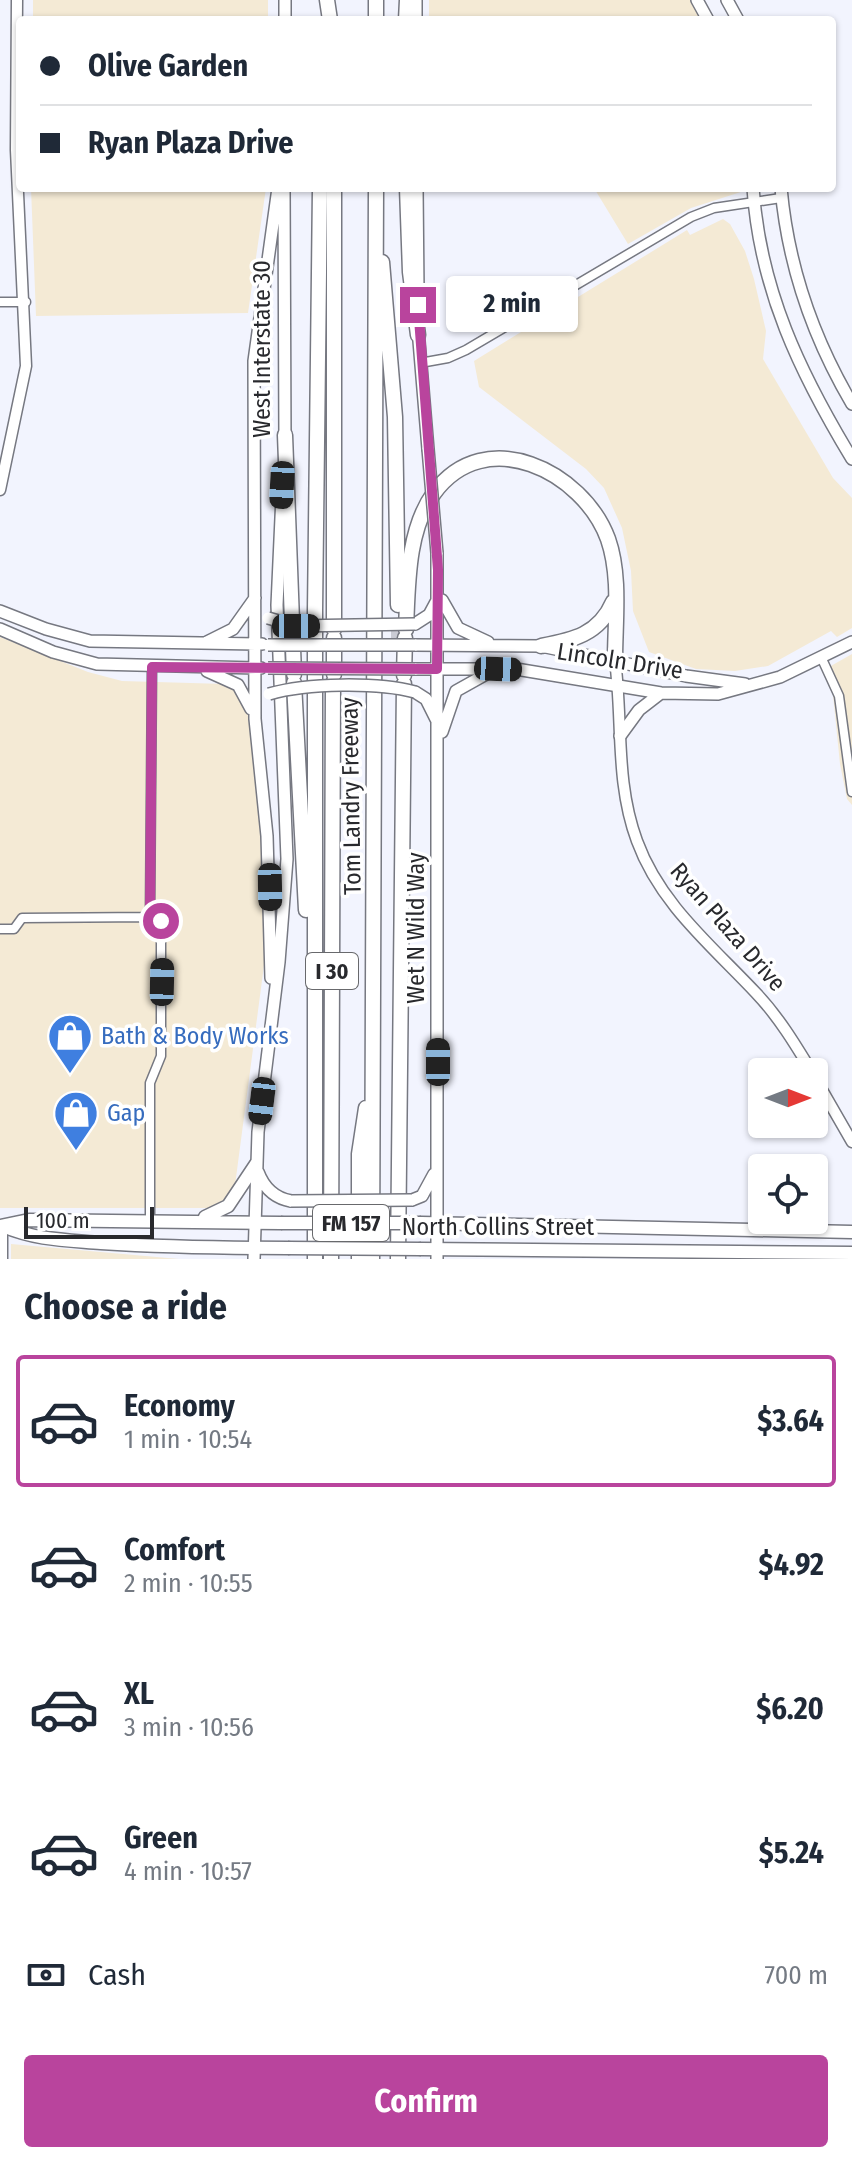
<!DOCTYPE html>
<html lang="en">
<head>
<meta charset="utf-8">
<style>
	body { margin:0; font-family:"Fira Sans Condensed",sans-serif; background:#f2f2f3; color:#1f2937; height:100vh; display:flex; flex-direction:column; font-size:30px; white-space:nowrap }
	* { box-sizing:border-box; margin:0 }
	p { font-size:26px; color:#747a83 }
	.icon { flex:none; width:44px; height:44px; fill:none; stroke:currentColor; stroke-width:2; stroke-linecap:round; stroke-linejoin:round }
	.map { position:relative; height:1259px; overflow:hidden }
	.drawer { display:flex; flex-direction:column; background:#fff; flex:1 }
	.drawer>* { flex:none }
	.top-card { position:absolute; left:16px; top:16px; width:820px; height:176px; border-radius:8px; box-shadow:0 2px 6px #0004; display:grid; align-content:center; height:176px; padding:0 24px; background:#fff }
	.needle { width:52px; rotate:90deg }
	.tools { position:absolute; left:748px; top:1058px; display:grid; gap:16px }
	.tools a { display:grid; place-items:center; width:80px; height:80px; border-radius:8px; background:#fff; box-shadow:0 2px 6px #0004; font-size:40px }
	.scale { position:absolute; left:24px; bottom:20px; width:130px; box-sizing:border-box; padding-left:8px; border:4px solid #28292d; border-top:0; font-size:22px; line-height:28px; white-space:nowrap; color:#28292d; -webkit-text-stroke:6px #fff; paint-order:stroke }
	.end { position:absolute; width:36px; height:36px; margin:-18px; border:10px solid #b9449d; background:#fff; box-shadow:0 0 0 4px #fff }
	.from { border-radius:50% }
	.bubble { position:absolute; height:56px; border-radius:8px; background:#fff; box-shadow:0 2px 6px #0004; font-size:26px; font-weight:700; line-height:56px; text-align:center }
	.car { position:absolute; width:24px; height:48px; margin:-24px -12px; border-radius:10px; box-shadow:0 0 6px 2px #0007; background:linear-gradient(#222 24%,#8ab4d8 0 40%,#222 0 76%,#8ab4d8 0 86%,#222 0) }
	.top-card b { display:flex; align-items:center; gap:28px; height:76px; font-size:30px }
	.top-card b+b { border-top:2px solid #e0e1e3 }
	.top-card i { width:20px; height:20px; background:#1f2937 }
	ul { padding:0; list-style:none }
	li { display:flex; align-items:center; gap:24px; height:132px; margin:0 16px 12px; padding:0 8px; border:4px solid transparent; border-radius:8px }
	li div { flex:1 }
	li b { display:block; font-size:30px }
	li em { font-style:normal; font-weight:700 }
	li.selected { border-color:#b9449d }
	li>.icon { width:72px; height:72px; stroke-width:1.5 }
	h2 { padding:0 24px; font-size:36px; line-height:96px }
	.pay { display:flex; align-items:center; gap:20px; height:88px; padding:0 24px; font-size:30px }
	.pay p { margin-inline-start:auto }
	.button { display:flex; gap:16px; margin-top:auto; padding:16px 24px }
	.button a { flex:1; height:92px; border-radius:8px; background:#b9449d; color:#fff; font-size:32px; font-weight:700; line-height:92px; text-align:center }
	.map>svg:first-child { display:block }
</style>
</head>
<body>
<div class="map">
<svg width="852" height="1259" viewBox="0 0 852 1259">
	<rect width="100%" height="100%" fill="#f2f4fe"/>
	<path fill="#f4ead5" d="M33,0H268V20H33Z
		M429,0H692L702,20H429Z
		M31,188H266L248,313L36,316Z
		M594,188H747V190L691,208L628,244Z
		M723,219L730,224L745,251L754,279L766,331L763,359L833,478L852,498V628L837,637L831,631L768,666L735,671L696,669L649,652L633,611L631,571L622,528L604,488L586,469L479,387L474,361L687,230L690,235Z
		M0,637L88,672L122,681L225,684L239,694L249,710L273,897L232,1208H0Z
		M852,654V805L847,799L840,764L833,695L822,671Z
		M11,1244L179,1259H11Z"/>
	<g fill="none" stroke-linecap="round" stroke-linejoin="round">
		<path stroke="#cacbd4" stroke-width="14" stroke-dasharray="14 7" stroke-linecap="butt" d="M398,638V629"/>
		<g stroke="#767881" stroke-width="11">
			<path id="minor" d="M0,302H26
				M420,363L448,358L466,350L691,217L714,208L781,198
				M822,659L839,696L852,792
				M150,917L152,667
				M0,929H14L22,918L150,917L161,921V1056L150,1083V1220
				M3,1259V1226"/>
		</g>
		<g stroke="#767881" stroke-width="13">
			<path id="tertiary" d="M0,490L26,366L16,150L17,0
				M615,660C623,721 615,782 637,841C660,904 711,945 756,993C778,1016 795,1044 812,1072
				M814,1076L852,1142"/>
		</g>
		<g stroke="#767881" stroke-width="14">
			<path id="secondary" d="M416,0V20
				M697,0L708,20
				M727,0L738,20
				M285,20V0
				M284,188L285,443
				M417,188L418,291
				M753,188C760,290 800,373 852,459
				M781,188C788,266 812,336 852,404
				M418,329L428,449
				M442,600L458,628L488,642
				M0,611L46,629L90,641L262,644
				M415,624L429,615L436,602
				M0,629L53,652L97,664L261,668
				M207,642L233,629L255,598
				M415,645L541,646L686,676L745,684
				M415,669H516L661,693L718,694L780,677L852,642
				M207,671L238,685L251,709
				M415,692L426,699L436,719
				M442,732L456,691L490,672
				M620,736L639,710L661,693
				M271,978L267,836L255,719L254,361L278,188
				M258,1172C264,1188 274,1198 291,1201
				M412,1200L422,1196L434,1174
				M254,1259L258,1132L279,962L287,859L277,605L282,496
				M437,1259V553"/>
		</g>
		<g stroke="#767881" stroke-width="15">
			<path id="primary" d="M205,1217L228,1206L256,1164
				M421,1223L852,1232
				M1,1226L29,1220L281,1223
				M3,1226C35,1240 66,1240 101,1243C163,1247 225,1248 288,1248
				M421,1249L852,1253"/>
		</g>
		<g stroke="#767881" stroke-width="17">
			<path id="motorway" d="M327,0L330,20
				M376,0V20
				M406,20L407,0
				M407,188L410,272L418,335
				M382,262L395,417L398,605
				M285,435L294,674
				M334,629V188
				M406,629C408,585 407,530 434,493C485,423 583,471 608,539C621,576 615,621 615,660
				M541,646C572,640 599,635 613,602
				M334,674V638
				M404,675L405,638
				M294,683L306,910
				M315,1259V611L320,188
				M331,1259L333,683
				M359,1259V1154L366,1108
				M372,1259L376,188
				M398,1259L404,684"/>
		</g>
		<use href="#minor" stroke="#fff" stroke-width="8"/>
		<use href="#tertiary" stroke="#fff" stroke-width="10"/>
		<use href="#secondary" stroke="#fff" stroke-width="11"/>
		<use href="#primary" stroke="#fff" stroke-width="12"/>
		<use href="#motorway" stroke="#fff" stroke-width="14"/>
		<g stroke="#767881" stroke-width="14" stroke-linecap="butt">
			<path id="secondary-bridge" d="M428,449L437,553
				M268,618L296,626L415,624
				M268,645H415
				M268,668L415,669
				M269,694C307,683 377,682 415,692
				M291,1201L412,1200"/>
		</g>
		<g stroke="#767881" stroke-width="15" stroke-linecap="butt">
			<path id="primary-bridge" d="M281,1223H421
				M288,1248L421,1249"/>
		</g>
		<use href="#secondary-bridge" stroke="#fff" stroke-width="11"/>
		<use href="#primary-bridge" stroke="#fff" stroke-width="12"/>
	</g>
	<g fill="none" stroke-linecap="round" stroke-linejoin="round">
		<path stroke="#b9449d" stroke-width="10" d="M161,921L150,917L152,667L437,669L438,570L418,305"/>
	</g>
	<defs>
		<g id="shop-pin" transform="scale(2.3)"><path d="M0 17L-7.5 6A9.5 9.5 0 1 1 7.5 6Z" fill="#3f7fe0" stroke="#fff"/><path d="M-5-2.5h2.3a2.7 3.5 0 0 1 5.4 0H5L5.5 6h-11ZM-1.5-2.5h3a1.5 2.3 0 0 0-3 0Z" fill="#fff"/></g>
	</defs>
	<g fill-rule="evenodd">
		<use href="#shop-pin" x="70" y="1036"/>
		<use href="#shop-pin" x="76" y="1113"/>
	</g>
	<g text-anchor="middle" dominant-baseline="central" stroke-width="7" stroke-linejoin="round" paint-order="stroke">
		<g fill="#fff" stroke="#68696c" stroke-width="2">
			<rect x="306" y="953" width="52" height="36" rx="6"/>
			<rect x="313" y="1205" width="76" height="36" rx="6"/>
		</g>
		<g font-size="22" font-weight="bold" fill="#28292d">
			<text x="332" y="971">I 30</text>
			<text x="351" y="1223">FM 157</text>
		</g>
		<g font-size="24" fill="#28292d" stroke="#fff">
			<text transform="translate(262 349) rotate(-90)">West Interstate 30</text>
			<text transform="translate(620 661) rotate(9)">Lincoln Drive</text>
			<text transform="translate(351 796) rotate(-91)">Tom Landry Freeway</text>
			<text transform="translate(728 927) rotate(49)">Ryan Plaza Drive</text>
			<text transform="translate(416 928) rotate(-90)">Wet N Wild Way</text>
			<text x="498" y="1227">North Collins Street</text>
		</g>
		<g font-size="24" fill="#366cbe" stroke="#fff" text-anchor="start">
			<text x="101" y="1036">Bath &amp; Body Works</text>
			<text x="107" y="1113">Gap</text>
		</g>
	</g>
</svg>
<div class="tools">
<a><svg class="needle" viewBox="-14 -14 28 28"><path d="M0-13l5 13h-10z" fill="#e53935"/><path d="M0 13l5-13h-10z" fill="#747a83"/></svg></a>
<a><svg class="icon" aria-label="locate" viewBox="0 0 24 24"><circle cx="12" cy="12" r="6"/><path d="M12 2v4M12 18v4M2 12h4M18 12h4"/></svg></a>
</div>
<div class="scale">100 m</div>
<i class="end from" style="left:161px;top:921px"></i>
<i class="end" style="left:418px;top:305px"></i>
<div class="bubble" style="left:446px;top:276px;width:132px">2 min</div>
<i class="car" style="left:282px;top:485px;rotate:183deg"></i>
<i class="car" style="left:296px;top:626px;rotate:90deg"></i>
<i class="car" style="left:498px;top:669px;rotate:92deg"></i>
<i class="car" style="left:270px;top:887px;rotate:179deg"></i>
<i class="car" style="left:162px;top:982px;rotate:1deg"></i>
<i class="car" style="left:438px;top:1062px;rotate:0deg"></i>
<i class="car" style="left:262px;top:1101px;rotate:187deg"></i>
<div class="top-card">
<b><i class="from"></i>Olive Garden</b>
<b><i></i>Ryan Plaza Drive</b>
</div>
</div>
<section class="drawer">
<h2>Choose a ride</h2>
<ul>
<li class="selected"><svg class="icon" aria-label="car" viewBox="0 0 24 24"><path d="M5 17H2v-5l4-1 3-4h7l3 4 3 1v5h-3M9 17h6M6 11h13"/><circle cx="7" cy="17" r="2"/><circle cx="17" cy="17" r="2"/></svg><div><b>Economy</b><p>1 min · 10:54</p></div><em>$3.64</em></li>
<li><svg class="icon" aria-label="car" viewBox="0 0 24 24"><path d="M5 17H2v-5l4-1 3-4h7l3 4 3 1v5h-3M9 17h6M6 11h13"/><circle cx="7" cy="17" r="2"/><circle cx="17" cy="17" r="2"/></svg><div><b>Comfort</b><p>2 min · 10:55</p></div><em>$4.92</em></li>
<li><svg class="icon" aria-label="car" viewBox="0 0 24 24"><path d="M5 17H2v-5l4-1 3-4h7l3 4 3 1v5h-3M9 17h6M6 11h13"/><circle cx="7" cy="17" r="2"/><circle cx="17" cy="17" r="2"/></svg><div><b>XL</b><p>3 min · 10:56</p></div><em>$6.20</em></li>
<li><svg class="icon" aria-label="car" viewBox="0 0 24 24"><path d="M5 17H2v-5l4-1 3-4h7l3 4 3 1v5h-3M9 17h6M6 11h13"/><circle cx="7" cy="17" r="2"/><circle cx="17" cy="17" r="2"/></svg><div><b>Green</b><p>4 min · 10:57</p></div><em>$5.24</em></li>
</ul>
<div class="pay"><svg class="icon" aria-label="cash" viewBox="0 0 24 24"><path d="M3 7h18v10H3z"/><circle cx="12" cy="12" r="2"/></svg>Cash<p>700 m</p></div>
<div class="button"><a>Confirm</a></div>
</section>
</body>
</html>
